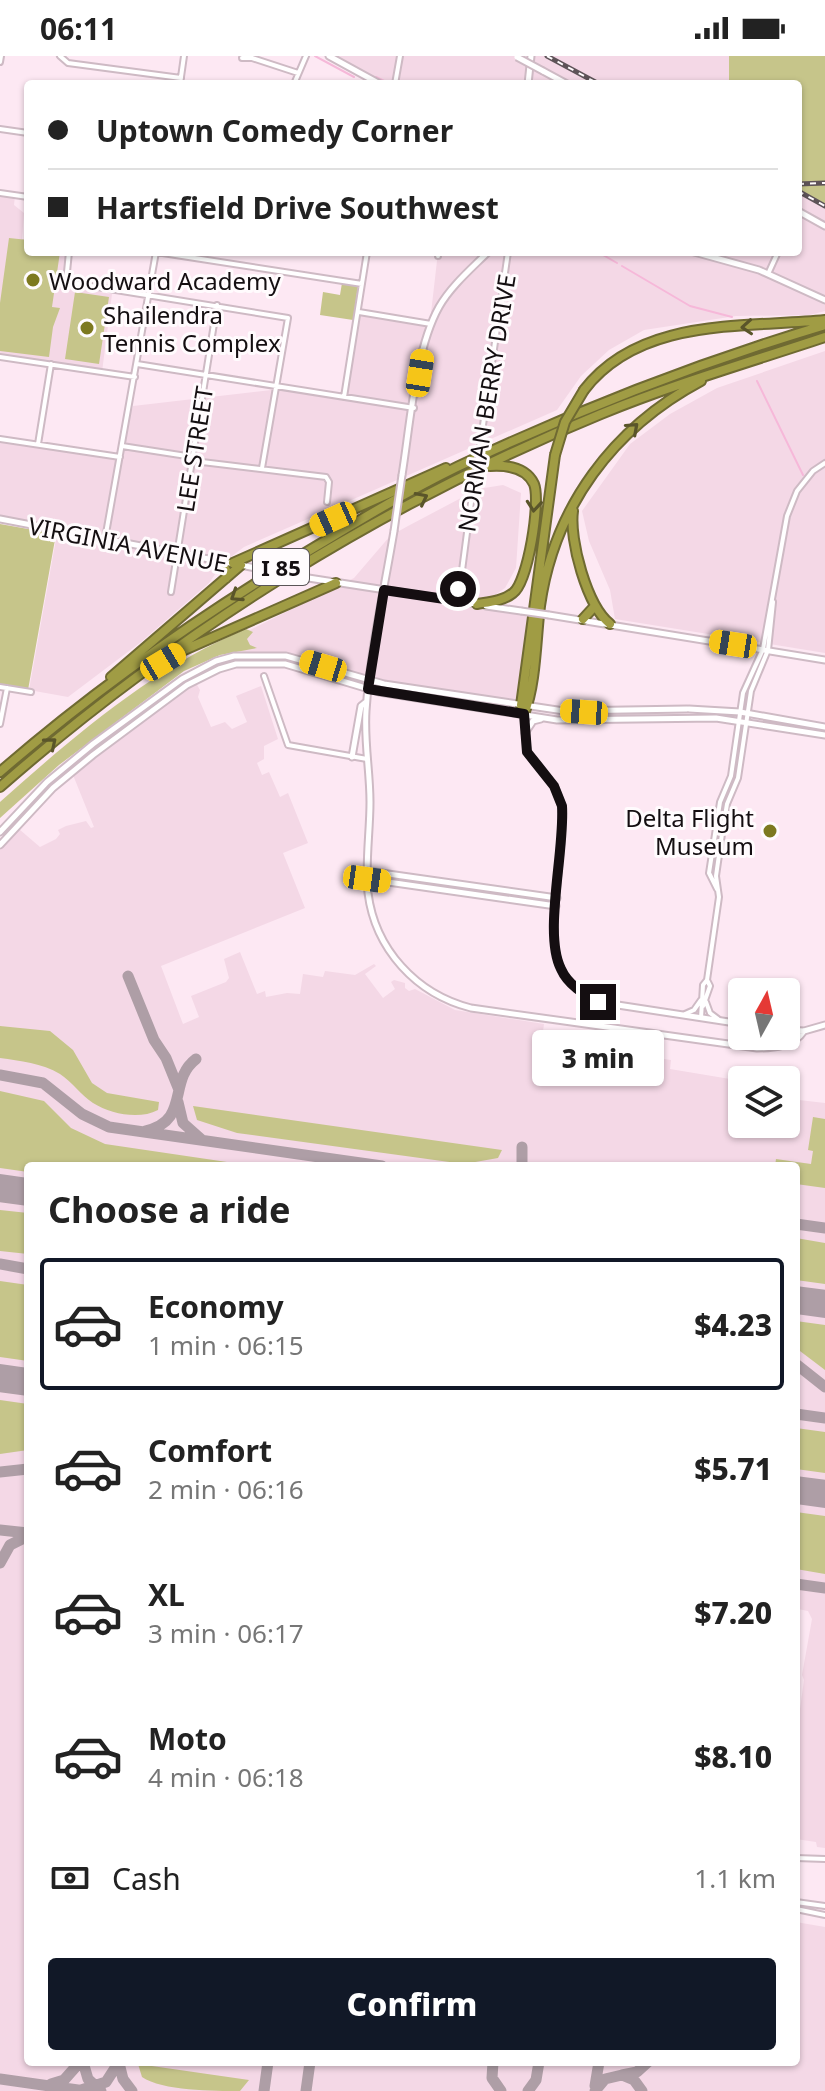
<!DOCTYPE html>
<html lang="en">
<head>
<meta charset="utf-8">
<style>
	body { margin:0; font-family:"Noto Sans",sans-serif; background:#f6f6f6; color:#222; height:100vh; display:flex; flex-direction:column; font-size:30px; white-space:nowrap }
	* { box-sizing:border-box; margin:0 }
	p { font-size:26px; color:#767676 }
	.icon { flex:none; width:44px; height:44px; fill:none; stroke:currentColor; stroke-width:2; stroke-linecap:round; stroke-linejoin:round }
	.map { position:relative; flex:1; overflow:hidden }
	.sheet { position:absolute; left:24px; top:1106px; width:776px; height:904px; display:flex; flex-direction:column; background:#fff; border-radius:8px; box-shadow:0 2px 6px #0004 }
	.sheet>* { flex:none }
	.banner { position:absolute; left:24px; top:24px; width:778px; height:176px; border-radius:8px; box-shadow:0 2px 6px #0004; display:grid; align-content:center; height:176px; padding:0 24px; background:#fff }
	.needle { width:52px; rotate:8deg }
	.fabs { position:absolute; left:728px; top:922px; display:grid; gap:16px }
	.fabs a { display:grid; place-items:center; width:72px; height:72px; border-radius:8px; background:#fff; box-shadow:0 2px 6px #0004; font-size:40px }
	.end { position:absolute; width:36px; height:36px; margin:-18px; border:10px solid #140e11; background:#fff; box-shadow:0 0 0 4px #fff }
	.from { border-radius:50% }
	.bubble { position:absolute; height:56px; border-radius:8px; background:#fff; box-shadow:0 2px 6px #0004; font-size:26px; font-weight:800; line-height:56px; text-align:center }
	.car { position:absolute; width:24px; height:48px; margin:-24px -12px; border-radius:10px; box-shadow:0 0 6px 2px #0007; background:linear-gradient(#f5c518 24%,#345 0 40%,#f5c518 0 76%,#345 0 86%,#f5c518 0) }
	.banner b { display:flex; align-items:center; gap:28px; height:76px; font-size:30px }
	.banner b+b { border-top:2px solid #e0e0e0 }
	.banner i { width:20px; height:20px; background:#222 }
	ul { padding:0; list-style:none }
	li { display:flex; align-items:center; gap:24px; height:132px; margin:0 16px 12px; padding:0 8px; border:4px solid transparent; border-radius:8px }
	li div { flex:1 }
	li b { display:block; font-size:30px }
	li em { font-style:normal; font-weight:800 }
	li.selected { border-color:#111827 }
	li>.icon { width:72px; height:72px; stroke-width:1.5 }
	h2 { padding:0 24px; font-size:36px; line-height:96px }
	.pay { display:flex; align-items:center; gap:20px; height:88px; padding:0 24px; font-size:30px }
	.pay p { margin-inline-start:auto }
	.action { display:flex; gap:16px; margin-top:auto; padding:16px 24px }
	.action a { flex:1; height:92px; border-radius:8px; background:#111827; color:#fff; font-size:32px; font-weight:800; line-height:92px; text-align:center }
	.status { display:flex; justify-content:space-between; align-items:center; height:56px; padding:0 40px; background:#fff; direction:ltr }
	.status svg { height:22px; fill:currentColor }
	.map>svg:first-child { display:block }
</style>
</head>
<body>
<div class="status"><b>06:11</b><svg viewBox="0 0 49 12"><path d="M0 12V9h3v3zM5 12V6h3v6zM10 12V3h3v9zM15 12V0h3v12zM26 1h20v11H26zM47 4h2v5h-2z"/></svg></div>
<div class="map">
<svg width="825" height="2035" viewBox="0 0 825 2035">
	<rect width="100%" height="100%" fill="#fde8f3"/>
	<path fill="#f4d8e6" d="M325,0H729V28H376Z
		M798,133L825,148V255L810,259L736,260L644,274L609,294L581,320L557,354L244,491L223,507L209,527L141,586L68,641L29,634L58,472L0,462V384L118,400L133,350L280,333L343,344L358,256L430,266L438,196H798Z
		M0,137L15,139L14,149L24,157L22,183L28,184V196H67L66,226L74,232L112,238L102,316L0,301Z
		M825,295V597L615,563L610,534L589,485L582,455L630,388L670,358L717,332Z
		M503,429L521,437L516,512L505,532L482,548L536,558L525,653L445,645L337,617L265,607L222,588L354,522L390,480L408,470L478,433Z
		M196,627L200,634L198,641L211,671L225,666L232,673L247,666L236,640L261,630L278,683L264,690V703L257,707L262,719L269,716L280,741L288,737L308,787L283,797L305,852L161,910L183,968L199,961L191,940L226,926L229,922L224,903L240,896L257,938L265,935L266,941L287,937L300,938L303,918L323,921L325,915L355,919L374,908L376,910L365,918L383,942L395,933L391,926L394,924L405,927V932L409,935L415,933L455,954L544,968L539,1005L580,1011L582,1004L605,1006L606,1003L616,1008L619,992L629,994L627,1007H637L636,1017L645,1018L649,1010L663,1012L664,1003L671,1004L670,1013L730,1023L729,1032L742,1034V1068H786L788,1036L799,1037V1044L825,1047V1792L817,1791L816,1786L796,1783V1682L804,1624L802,1619L812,1563L808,1555L798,1553L796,1558V1110H28V2006H796V1866L825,1871V2035H0V794L19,773L40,791L56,783L60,778L58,774L66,770L86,765L91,772L94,771L73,719Z"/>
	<path fill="#c6c58a" d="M729,0H825V148L798,133V28H729Z
		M9,182L28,184V196H60L52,251L60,252L53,271L49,301L0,295V247Z
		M342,227L358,230L353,264L320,259L323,236L340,239Z
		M75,236L109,241L99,308L65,303Z
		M0,468L56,478L28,634L0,629Z
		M246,573L253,576L247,583L250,589L257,592L220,599L184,615L59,709L0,762V746C74,680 154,611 246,573Z
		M0,970L50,975L73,994L92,1027L107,1037L159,1046L158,1054C139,1064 111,1058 93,1047C81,1039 72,1026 60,1018C42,1007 20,1005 0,1002Z
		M0,1035L44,1045L71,1072L105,1088L254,1110H28V1116L0,1112Z
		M193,1050L502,1094L498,1102L464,1108L237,1077L197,1064Z
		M813,1061L825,1063V1132L796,1128V1110H775L776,1103L811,1108L813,1095L808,1094Z
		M0,1154L28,1157V1198L0,1195Z
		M796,1182L825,1187V1228L796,1224Z
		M0,1225L28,1229V1305L0,1301Z
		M796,1265L825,1269V1314L796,1292Z
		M0,1344L28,1348V1394L0,1398Z
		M796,1372L825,1376V1417L796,1413Z
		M796,1456L825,1460V1518L796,1513Z
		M138,2008L249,2024L240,2035C214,2035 162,2035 142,2021Z"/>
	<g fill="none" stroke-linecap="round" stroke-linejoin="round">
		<path stroke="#f6b8d9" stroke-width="2" d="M315,0L354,21
			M376,21L390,28
			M598,196L617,207
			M622,210L690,250L732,261
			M757,325L803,419"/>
		<path stroke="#ae9ea6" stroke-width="11" d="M128,920L154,984L166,1002L179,1034
			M0,1019L43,1027L82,1058L109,1071L382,1110
			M178,1046L183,1067L201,1083
			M145,1075C191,1065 167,1025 196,1003
			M522,1091V1110
			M796,1168L825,1172
			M0,1208L28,1213
			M796,1308L825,1331
			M796,1358L825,1362
			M0,1416L28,1413
			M0,1474L28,1477
			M0,1507L10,1489L28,1480
			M796,1528L825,1532
			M83,2006L88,2023L101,2035
			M493,2006L492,2022L501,2035
			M119,2007L123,2023L132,2035
			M0,2023L85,2035
			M51,2028L64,2024L80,2006
			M595,2030L599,2006
			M81,2034L106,2026L119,2006
			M264,2035L268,2006
			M306,2035L310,2006
			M528,2035L536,2024L539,2006
			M595,2035L605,2023L622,2019
			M642,2035L634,2024L622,2019L637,2016L648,2006"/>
		<path stroke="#ae9ea6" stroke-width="28" d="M0,1132L28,1136
			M796,1244L825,1248
			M0,1322L28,1326
			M796,1434L825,1438"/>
		<g stroke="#cebac4" stroke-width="8">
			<path id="street" d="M60,0L68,7L181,22
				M242,2H252L298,17
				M0,6L1,0
				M180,28L184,0
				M294,28L306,0
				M395,28L400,0
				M0,73L28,77
				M0,137L28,141
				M69,196L66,226L288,262L262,412
				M156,196L362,228
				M438,200V196
				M768,218L778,196
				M359,256L431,268
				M0,301L135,321
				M137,308L414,352
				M344,341L367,196
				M0,383L120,401
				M481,383L508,196
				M38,388L51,308
				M122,390L193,401L202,406L326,421L329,426L327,446
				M105,483L156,196
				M171,536L217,249
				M458,545L473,431
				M264,620L288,689L367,703
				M0,631L31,636
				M0,668L7,632
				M717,833L709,817L720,746L731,720L743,637L763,593L787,460L797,435L813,415L825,407
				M706,946L710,957L718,963
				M703,950L710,930L707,924
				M685,958L694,954L701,944
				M701,962L703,929L707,924L719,841L716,820L722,778L727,748L738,722L751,635L768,594L773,546
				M796,1802L825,1803
				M796,1846L825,1850
				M796,1853L825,1859"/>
		</g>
		<g stroke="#cebac4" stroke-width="9">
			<path id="secondary" d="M329,0L380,28
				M543,15L567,28
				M528,28L531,0
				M798,155L825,170
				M694,196L759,214L825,244
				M402,419C410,370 415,294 439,251C451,230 471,213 488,196
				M0,463L256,512
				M394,475C384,535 370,595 366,655C364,686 370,715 370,746C370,776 365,807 368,837C375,893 416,938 471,952L757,992C774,992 794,990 804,975
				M302,521L476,548
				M486,550L521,555
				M549,559L825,604
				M689,653L740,656L825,671
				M524,658L527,696L554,730L562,750C565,794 544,878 561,913C568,929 584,938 598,946L742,968
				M525,677L533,665L541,663
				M352,701L361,650L366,646
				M0,776L47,726L93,688L182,623L216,605L234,600H286L384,628L564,655L687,653
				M0,789L53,732L93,699L187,629L219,613L236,608H285L379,636L557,664L716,662L825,679
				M367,815L557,842
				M367,823L556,850
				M786,974L804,975L825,969"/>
		</g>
		<g stroke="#6f6a32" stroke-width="12">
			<path id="highway" d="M584,334C640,261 743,272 825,264
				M573,455C569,484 587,550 610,568
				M221,505L227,516L226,522
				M233,507L446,412
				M477,548C489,546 503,545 513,537C528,526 541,445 534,428C526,411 506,409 490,410
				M583,563L594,551
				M182,595L336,527
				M111,621L241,509
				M524,658C536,629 536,582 540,550C554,451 613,372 701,325
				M524,658L521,649L555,399
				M0,716C98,631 204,557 315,491C367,460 419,428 474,403C588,350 705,305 825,269
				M0,731C177,576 383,447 601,358C674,328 750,306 825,281"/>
		</g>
		<use href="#street" stroke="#fff" stroke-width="4"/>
		<use href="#secondary" stroke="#fff" stroke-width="5"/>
		<use href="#highway" stroke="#a09c44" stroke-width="8"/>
		<g stroke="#5e5358" stroke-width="5">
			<path id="rail" d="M547,0L599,28
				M798,128L825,127
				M798,135L825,150"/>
		</g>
		<use href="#rail" stroke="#fffbfd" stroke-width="2" stroke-dasharray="6" stroke-linecap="butt"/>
		<g stroke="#cebac4" stroke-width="8" stroke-linecap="butt">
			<path id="street-bridge" d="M473,431L481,383"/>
		</g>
		<g stroke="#cebac4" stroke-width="9" stroke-linecap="butt">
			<path id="secondary-bridge" d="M517,1L543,15
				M394,475L402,419
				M256,512L302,521
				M521,555L549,559"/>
		</g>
		<g stroke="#6f6a32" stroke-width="12" stroke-linecap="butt">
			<path id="highway-bridge" d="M555,399L565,366L584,334"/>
		</g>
		<use href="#street-bridge" stroke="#fff" stroke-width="4"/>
		<use href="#secondary-bridge" stroke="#fff" stroke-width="5"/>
		<use href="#highway-bridge" stroke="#a09c44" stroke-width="8"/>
	</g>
	<defs><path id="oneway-chevron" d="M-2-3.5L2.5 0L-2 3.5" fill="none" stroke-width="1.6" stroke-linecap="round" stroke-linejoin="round" transform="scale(2)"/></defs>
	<g stroke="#5a552a">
		<use href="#oneway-chevron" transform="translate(747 271) rotate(176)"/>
		<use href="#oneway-chevron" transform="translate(633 372) rotate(-42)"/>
		<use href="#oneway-chevron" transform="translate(422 442) rotate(-27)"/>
		<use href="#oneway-chevron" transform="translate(534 450) rotate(95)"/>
		<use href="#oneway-chevron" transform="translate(236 540) rotate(147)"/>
		<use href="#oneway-chevron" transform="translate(51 687) rotate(-40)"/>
	</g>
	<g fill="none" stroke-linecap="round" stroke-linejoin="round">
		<path stroke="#140e11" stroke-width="10" d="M458,533V545L384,534L368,633L524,658L527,696L554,730L562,750C565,795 543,878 561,913C568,929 584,938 598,946"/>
	</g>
	<g fill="#7d791f" stroke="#fffbfd" stroke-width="3">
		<circle cx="33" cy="224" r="8"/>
		<circle cx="87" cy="272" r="8"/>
		<circle cx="770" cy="775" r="8"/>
	</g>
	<g text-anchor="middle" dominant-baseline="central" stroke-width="6" stroke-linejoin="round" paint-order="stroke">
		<rect fill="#fffbfd" stroke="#5a5558" stroke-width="2" x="253" y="493" width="56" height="36" rx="6"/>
		<g font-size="22" font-weight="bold" fill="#140e11">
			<text x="281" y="511">I 85</text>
		</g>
		<g font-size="24" fill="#140e11" stroke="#fffbfd" text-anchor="start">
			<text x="49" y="224">Woodward Academy</text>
			<text x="103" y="258">Shailendra<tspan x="103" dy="28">Tennis Complex</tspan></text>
			<text x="754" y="761" text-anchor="end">Delta Flight<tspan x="754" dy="28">Museum</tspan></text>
		</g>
		<g font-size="24" fill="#140e11" stroke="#fffbfd">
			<text transform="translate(486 347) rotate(-81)">NORMAN BERRY DRIVE</text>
			<text transform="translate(194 393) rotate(-81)">LEE STREET</text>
			<text transform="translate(128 488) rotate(11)">VIRGINIA AVENUE</text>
		</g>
	</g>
</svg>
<div class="fabs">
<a><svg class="needle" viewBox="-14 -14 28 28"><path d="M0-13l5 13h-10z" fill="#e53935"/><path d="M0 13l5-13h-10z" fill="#767676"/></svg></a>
<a><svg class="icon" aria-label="layers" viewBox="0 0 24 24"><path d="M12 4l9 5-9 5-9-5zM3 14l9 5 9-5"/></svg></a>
</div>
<i class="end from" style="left:458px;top:533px"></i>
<i class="end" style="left:598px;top:946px"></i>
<div class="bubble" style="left:532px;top:974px;width:132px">3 min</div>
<i class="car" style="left:420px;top:317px;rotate:9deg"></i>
<i class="car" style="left:333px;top:463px;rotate:246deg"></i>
<i class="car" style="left:733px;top:588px;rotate:279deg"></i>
<i class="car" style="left:163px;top:606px;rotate:59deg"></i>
<i class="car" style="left:323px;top:610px;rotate:287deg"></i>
<i class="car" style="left:584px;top:656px;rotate:274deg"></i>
<i class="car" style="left:367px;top:823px;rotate:98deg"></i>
<div class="banner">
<b><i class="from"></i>Uptown Comedy Corner</b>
<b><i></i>Hartsfield Drive Southwest</b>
</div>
<section class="sheet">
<h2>Choose a ride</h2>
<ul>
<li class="selected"><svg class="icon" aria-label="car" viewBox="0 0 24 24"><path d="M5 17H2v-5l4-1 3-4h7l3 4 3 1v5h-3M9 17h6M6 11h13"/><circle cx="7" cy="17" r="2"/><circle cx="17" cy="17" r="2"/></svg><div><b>Economy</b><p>1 min · 06:15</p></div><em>$4.23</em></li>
<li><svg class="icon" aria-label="car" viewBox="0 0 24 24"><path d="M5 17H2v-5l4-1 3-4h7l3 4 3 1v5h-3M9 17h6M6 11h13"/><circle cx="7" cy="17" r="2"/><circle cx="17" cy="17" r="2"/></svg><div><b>Comfort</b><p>2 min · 06:16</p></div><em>$5.71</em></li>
<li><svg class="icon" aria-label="car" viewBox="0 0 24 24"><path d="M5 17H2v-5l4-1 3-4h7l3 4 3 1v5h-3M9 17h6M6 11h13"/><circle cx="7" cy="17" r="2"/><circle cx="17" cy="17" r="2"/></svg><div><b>XL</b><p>3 min · 06:17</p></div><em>$7.20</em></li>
<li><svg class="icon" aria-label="car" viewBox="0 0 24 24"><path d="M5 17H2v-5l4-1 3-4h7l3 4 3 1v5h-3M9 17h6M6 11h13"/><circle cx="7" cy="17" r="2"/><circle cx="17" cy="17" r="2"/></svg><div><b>Moto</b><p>4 min · 06:18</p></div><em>$8.10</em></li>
</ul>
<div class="pay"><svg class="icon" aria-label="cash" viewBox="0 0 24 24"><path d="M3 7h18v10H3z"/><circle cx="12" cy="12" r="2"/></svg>Cash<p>1.1 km</p></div>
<div class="action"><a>Confirm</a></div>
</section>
</div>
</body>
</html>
